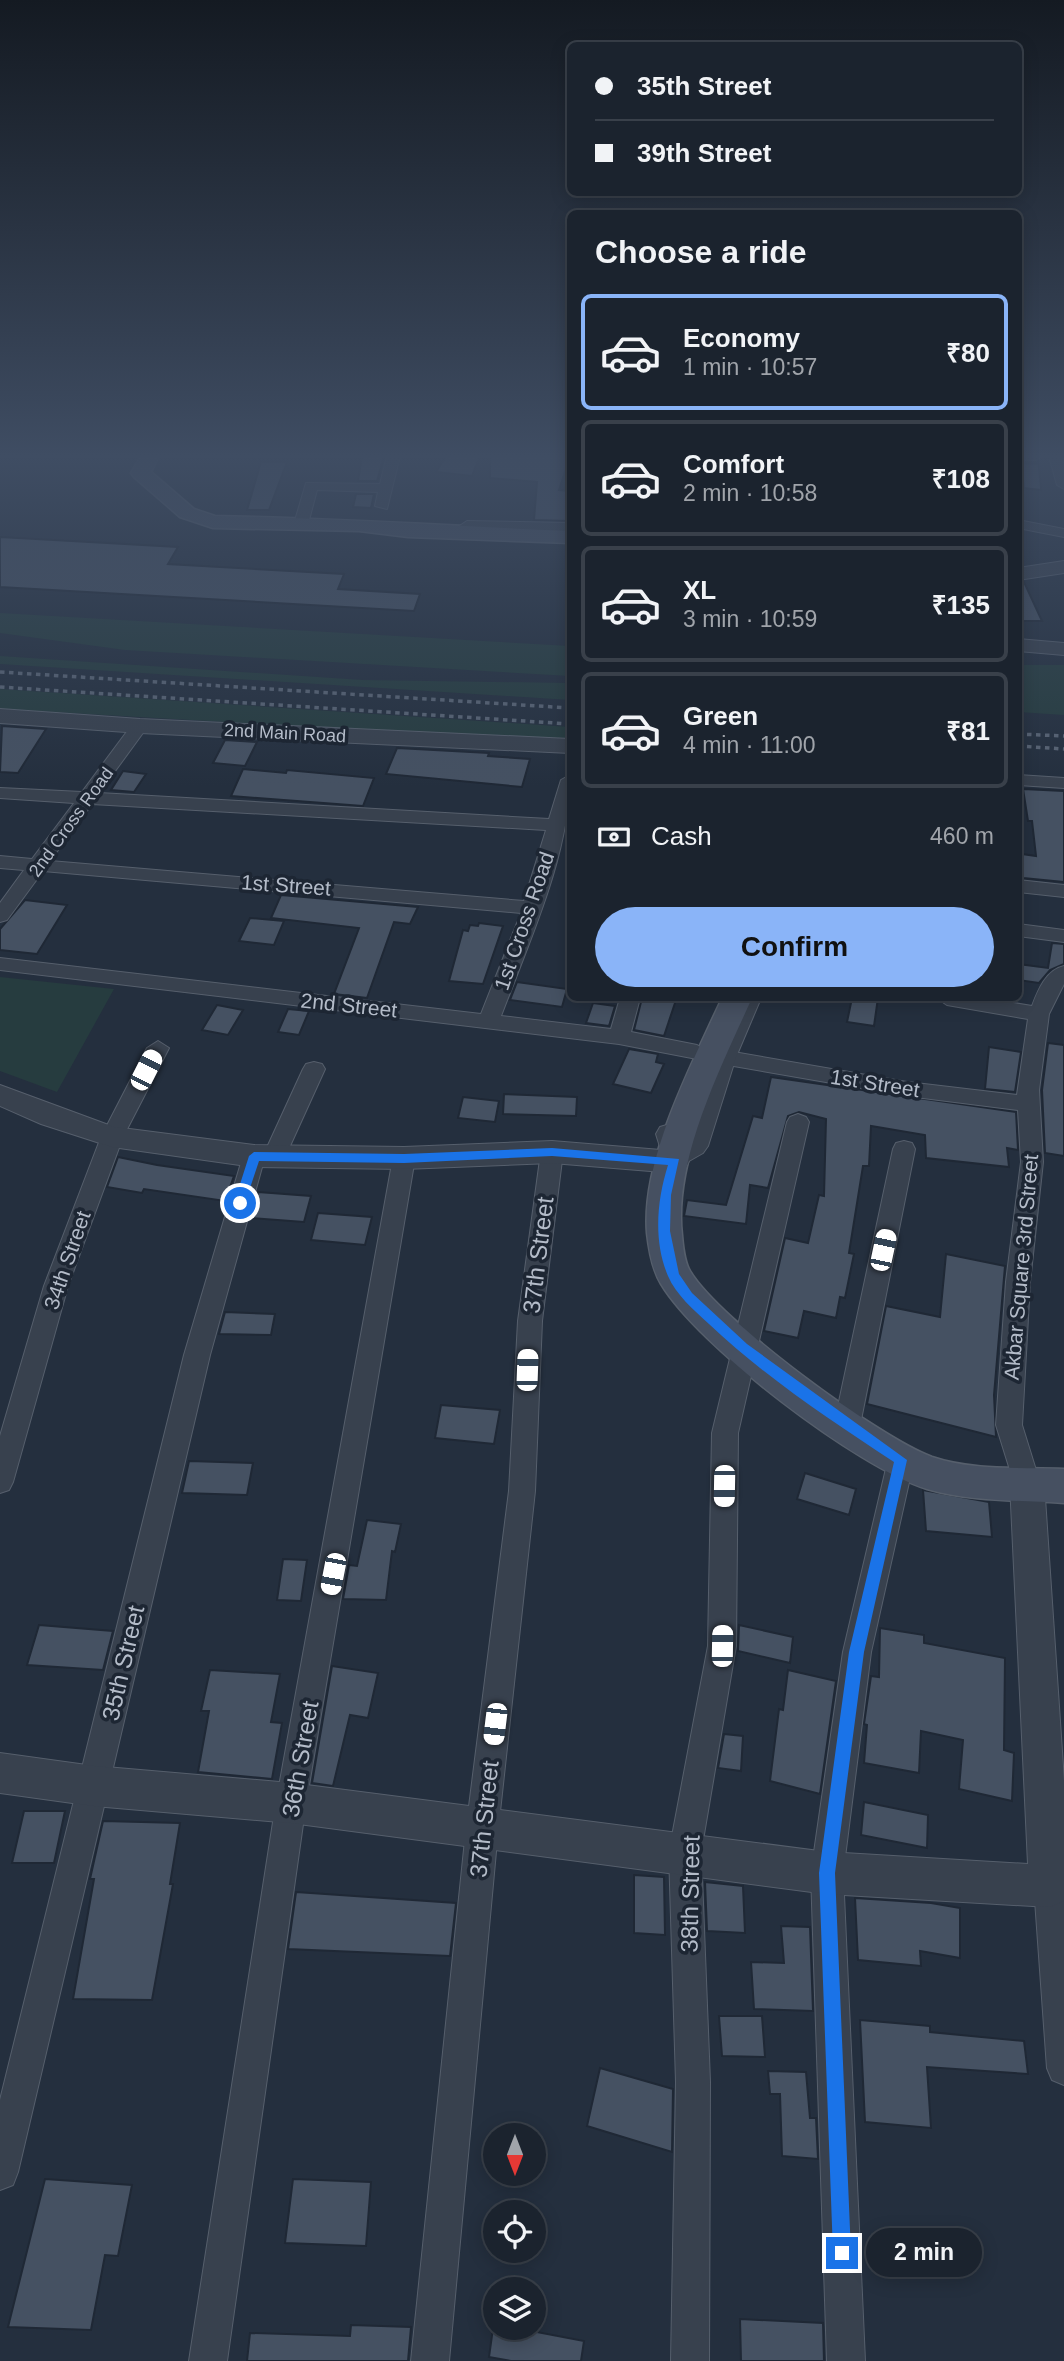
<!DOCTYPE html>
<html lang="en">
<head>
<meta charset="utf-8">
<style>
	body { margin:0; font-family:Arial,sans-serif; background:#242b36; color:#f1f3f6; height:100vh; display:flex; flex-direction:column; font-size:26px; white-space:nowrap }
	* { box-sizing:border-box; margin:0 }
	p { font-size:23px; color:#a0a4aa }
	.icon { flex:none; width:38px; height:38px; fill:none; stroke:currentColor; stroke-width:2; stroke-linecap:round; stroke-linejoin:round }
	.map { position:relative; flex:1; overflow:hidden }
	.details { position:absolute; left:567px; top:210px; width:455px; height:791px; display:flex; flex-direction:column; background:#1b232e; border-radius:10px; box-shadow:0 4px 18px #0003,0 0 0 2px #39404a }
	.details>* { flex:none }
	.guide { position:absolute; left:567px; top:42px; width:455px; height:154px; border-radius:10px; box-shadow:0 4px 18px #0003,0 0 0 2px #39404a; display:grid; align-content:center; height:154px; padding:0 28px; background:#1b232e }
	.needle { width:46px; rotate:180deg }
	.controls { position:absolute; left:483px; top:2123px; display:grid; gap:14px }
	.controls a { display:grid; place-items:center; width:63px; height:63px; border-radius:50%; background:#1b232e; box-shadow:0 4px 18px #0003,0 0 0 2px #39404a; font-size:35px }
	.end { position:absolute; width:32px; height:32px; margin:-16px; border:9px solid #1a73e8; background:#fff; box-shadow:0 0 0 4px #fff }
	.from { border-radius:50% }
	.bubble { position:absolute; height:49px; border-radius:24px; background:#1b232e; box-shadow:0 4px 18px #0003,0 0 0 2px #39404a; font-size:23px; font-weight:600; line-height:49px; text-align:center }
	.car { position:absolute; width:21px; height:42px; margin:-21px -10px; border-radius:9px; box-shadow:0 0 5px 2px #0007; background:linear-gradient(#fff 24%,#345 0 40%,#fff 0 76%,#345 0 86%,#fff 0) }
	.guide b { display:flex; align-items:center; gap:24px; height:66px; font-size:26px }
	.guide b+b { border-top:2px solid #39404a }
	.guide i { width:18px; height:18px; background:#f1f3f6 }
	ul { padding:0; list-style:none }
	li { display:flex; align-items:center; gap:21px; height:116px; margin:0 14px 10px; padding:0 14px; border:4px solid #39404a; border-radius:10px }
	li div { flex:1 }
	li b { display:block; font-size:26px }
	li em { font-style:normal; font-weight:600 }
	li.on { border-color:#8ab4f8 }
	li>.icon { width:63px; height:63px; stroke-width:1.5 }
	h2 { padding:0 28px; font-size:32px; line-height:84px }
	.pay { display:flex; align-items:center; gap:18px; height:77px; padding:0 28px; font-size:26px }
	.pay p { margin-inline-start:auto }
	.cta { display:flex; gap:14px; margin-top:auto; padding:14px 28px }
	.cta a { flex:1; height:80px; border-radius:42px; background:#8ab4f8; color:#111; font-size:28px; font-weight:600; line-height:80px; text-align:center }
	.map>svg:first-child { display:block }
</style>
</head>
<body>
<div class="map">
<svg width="1064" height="2361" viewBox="0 0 1064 2361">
	<rect width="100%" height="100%" fill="#242f3e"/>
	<path fill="#263c3f" d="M0,613L570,646V676L125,650L0,633Z
		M0,656L363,680L570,683V700L0,664Z
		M1018,665H1064V715L1019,712Z
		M0,689L570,727V742L0,709Z
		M0,977L114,989L57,1092L0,1071Z"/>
	<path fill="#455162" stroke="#1f2835" stroke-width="2" d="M362,456H384L377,481H358Z
		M446,456H480L472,476L436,472Z
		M490,456H570L559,490L570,491V521L534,520L537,482L490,478Z
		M261,462H287L269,510H247Z
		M1022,463L1039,464L1041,490L1024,488Z
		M356,494H374L371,508L353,507Z
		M0,537L178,547L168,564L344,574L338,589L420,594L414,611L0,587Z
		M1024,582L1042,621H1018V583Z
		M2,726L46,729L18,773L0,772Z
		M225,740L257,742L245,766L213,763Z
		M397,748L489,753L488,756L530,759L522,787L386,774Z
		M243,769L286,773L287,770L374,778L363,806L231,796Z
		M123,771L146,774L134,792L111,790Z
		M1023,789L1064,791V882L1023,878L1022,854L1036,856L1032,821H1028Z
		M281,895L418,907L410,924L394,922L367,998L334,994L359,928L271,918Z
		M25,900L67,905L37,954L0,950V929Z
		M250,918L284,921L274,945L239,941Z
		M479,923L503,926L483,984L449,981L463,930L468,931L470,925L478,926Z
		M1052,943L1064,944V964L1050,970L1039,983L1018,980V964L1048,968Z
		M517,982L567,989L562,1007L510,1000Z
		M642,998L676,1000L664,1036L634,1030Z
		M852,998H878L874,1026L847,1022Z
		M593,1003L615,1006L609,1026L586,1023Z
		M217,1005L243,1010L228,1035L202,1030Z
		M288,1009L309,1011L299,1035L278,1032Z
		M1048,1043L1064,1045V1156L1045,1153L1042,1090Z
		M989,1047L1021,1052L1015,1092L985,1089Z
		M629,1049L658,1054L656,1062L664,1064L651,1093L613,1084Z
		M771,1077L1016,1112L1018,1150L1007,1148L1009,1167L926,1158L925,1135L871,1126L869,1166H863L849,1253L854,1254L845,1298L840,1297L836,1318L804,1311L798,1338L764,1331L785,1238L808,1243L819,1195L824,1196L826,1119L799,1112L788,1116L768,1188L750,1185L746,1224L684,1216L687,1200L726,1205L753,1116L762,1118Z
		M504,1094L577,1097L576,1116L503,1114Z
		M463,1097L499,1101L495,1122L458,1118Z
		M118,1157L157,1165L234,1176L225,1201L144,1189L142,1193L107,1187Z
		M258,1192L311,1196L304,1222L251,1218Z
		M318,1213L372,1217L365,1245L311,1240Z
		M946,1254L1005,1266L994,1395L996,1437L867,1404L886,1306L940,1317Z
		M225,1312L275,1314L271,1335L219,1334Z
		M441,1405L500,1410L494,1444L435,1438Z
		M189,1461L253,1463L247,1495L182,1493Z
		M805,1473L856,1489L849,1515L797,1499Z
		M923,1490L989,1502L992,1537L926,1531Z
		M367,1520L401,1524L395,1552L392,1551L386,1600L343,1599L349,1565L357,1566Z
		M283,1559L307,1560L301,1601L277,1600Z
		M39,1625L113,1631L103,1670L27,1665Z
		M739,1625L793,1637L790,1663L738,1651Z
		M880,1628L924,1635V1643L1005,1658L1004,1750L1014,1753L1012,1801L959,1789L963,1740L921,1731L919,1773L864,1763L867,1725L864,1724L871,1676L879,1677Z
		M332,1666L378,1673L368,1718L350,1715L333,1786L312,1783Z
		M210,1670L280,1674L271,1722L282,1723L272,1779L198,1772L209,1711H201Z
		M788,1670L836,1681L820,1794L770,1781L779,1709L783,1710Z
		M724,1734L743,1736L741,1771L718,1768Z
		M864,1802L928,1815L927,1848L861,1835Z
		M24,1811H65L54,1863H12Z
		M103,1821L180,1823L170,1884H173L152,2000L73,1999L94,1879H90Z
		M634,1875L664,1877L665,1935L634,1933Z
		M705,1882L743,1886L745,1933L707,1931Z
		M296,1892L456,1903L450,1956L288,1949Z
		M855,1898L931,1903L960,1908V1958L920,1951L921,1966L858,1960Z
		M781,1926L810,1927L813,2011L754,2009L751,1962L784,1963Z
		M719,2016H762L765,2057L722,2056Z
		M860,2020L930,2026V2032L1024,2041L1028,2074L927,2067L931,2128L865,2122Z
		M600,2068L673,2089L672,2152L587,2126Z
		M768,2071L806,2072L810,2118H816L818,2159L782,2156L780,2094H770Z
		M45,2179L132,2185L118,2256L105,2255L91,2330L8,2327Z
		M293,2179L371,2182L366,2246L285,2243Z
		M740,2319L823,2323L824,2361H741Z
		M351,2325L411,2327L408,2361H247L250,2333L350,2336Z
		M493,2328H516L584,2341L581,2361H511L489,2357Z"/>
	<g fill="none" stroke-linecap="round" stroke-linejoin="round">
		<g stroke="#565f6c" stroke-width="2">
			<path id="minor" d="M387,456H400L387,509L375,506L378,492L317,490L308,524L296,527L294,524L306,483L380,484Z
				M1018,456H1043L1036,460H1018Z
				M1049,456H1063L1064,489L1057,485Z
				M1018,520L1064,529V537L1018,528Z
				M140,721L148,726L99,793L549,819L561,780L570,775C570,854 529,942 501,1016L611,1029L620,998H640L631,1032L697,1045L708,1052L697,1059L619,1044L0,970V958L481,1014L521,913L43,871L7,920L0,922V903L24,870L0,868V856L32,859L74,803L0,798V788L82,792L134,722ZM92,804L546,830L524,901L50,861Z
				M1018,775L1064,778V788L1018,785Z
				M1018,880L1064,885V897L1018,892Z
				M1018,924L1064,930V942L1018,936Z
				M1064,966V984L1049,1014L1039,1090L1043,1162L1030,1282L1022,1425L1040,1483L1036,1491L1027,1494L1018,1491L1014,1483L996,1425L1006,1282L1021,1162L1018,1110L907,1096L722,1064L715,1062L711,1057L715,1052L722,1050L907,1082L1017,1095L1028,1019L947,1005L937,998H983L1032,1006C1038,990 1046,970 1064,966Z
				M158,1041L169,1048L123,1137L68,1286L13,1482L9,1490L0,1493V1436L44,1286L101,1137L147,1048Z
				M314,1062L322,1064L325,1069L285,1157L282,1163L274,1165L264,1160L210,1355L18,2172L13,2185L0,2190V2100L184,1355L243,1156L246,1150L254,1148L264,1154L303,1069L306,1064Z
				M798,1114L806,1117L809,1122L738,1433L736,1646L701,1852L710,2082L709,2361H671L676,2082L669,1852L708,1646L712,1433L787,1122L790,1117Z
				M904,1141L912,1143L915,1149L860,1425L856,1433L847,1436L838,1433L834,1425L893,1149L896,1143Z
				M552,1144L560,1146L563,1152L542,1321L535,1491L498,1830L449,2361H411L466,1830L509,1491L518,1321L541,1152L544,1146Z
				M404,1150L412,1152L415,1158L306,1803L227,2361H189L276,1803L393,1158L396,1152Z
				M901,1449L910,1452L914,1460L871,1652L843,1873L865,2361H827L811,1873L843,1652L888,1460L892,1452Z
				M1050,1870L1064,1871V2085L1052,2080L1047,2068L1034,1886L1039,1875Z"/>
		</g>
		<g stroke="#565f6c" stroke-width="2">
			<path id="tertiary" d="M467,521L570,523V534L460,531L458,527Z
				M1064,561V573L1018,580V568Z
				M1018,639L1064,643V655L1018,651Z
				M0,709L140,719L570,739V753L140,733L0,723Z
				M735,998H761L736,1057L708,1146L703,1153L689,1161L685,1170L675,1173L552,1163L404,1169L254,1167L112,1147L41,1124L0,1106V1085L114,1127L254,1145L404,1147L552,1141L661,1150L656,1134L660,1127L670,1124L680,1127L683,1132L708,1057Z
				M1027,1468L1039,1472L1044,1483L1064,1781V1901L1050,1907L827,1894L291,1823L94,1806L0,1793V1753L94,1766L291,1783L827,1852L1028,1864L1010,1483L1015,1472Z"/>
		</g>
		<g stroke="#565f6c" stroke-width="3">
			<path id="secondary" d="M141,456H159L151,472L194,509L215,516C334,518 451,526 570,531V543L408,537L359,531L213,528L180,517L134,477L131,473Z
				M722,998H752C722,1065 673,1160 682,1235C683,1246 684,1261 690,1271C719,1320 878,1437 932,1457C973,1471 1022,1467 1064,1469V1503C1019,1500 971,1502 927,1489C858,1468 698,1346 661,1284C652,1269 649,1251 647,1233C641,1159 692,1064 722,998Z"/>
		</g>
		<use href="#minor" fill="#38414e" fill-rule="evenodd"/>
		<use href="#tertiary" fill="#38414e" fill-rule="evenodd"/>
		<use href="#secondary" fill="#465061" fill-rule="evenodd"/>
		<path stroke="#5a6575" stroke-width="3.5" stroke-dasharray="4.5 4.5" stroke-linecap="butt" d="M0,672L570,708
			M0,687L570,724
			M1018,734L1064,736
			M1018,746L1064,749"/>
	</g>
	<linearGradient id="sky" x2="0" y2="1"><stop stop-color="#141a22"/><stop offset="0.58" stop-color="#3f4d63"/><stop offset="1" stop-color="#3f4d63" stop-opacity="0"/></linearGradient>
	<rect width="1064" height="786" fill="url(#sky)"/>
	<path fill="#1a73e8" d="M552,1148L679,1159L671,1195L670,1231L679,1274L692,1293L747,1344L907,1460L864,1652L835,1873L851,2253L848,2259L842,2262L835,2259L833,2253L819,1873L849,1652L894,1462C830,1420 765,1377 709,1324C694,1310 676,1295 668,1276C653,1241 657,1200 668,1165L552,1156L404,1163L259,1161L244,1206L234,1203L249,1156L254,1152L404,1154Z"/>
	<g text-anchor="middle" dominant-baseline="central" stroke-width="7" stroke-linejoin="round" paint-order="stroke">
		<g font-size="18" fill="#b4bcc9" stroke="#1d2633">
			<text transform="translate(285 733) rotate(3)">2nd Main Road</text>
			<text transform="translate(71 822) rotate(-54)">2nd Cross Road</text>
		</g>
		<g font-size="21" fill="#b4bcc9" stroke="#1d2633">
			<text transform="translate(286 885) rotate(4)">1st Street</text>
			<text transform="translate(524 921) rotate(-71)">1st Cross Road</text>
			<text transform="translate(349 1005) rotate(6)">2nd Street</text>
			<text transform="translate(875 1083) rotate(9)">1st Street</text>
			<text transform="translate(67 1260) rotate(-71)">34th Street</text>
			<text transform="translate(1021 1267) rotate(-85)">Akbar Square 3rd Street</text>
		</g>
		<g font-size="24" fill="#b4bcc9" stroke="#1d2633">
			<text transform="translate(538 1255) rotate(-83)">37th Street</text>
			<text transform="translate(123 1663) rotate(-77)">35th Street</text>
			<text transform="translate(300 1759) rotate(-80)">36th Street</text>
			<text transform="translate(484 1819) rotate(-84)">37th Street</text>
			<text transform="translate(690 1894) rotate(-89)">38th Street</text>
		</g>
	</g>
</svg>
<div class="controls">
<a><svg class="needle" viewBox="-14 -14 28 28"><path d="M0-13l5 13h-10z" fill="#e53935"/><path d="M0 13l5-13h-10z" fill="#a0a4aa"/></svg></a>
<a><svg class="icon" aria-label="locate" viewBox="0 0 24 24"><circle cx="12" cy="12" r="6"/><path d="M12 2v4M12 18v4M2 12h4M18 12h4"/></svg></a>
<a><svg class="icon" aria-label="layers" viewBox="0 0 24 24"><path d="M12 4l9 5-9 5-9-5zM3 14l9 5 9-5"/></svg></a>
</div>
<i class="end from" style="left:240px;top:1203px"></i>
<i class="end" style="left:842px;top:2253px"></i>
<div class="bubble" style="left:866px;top:2228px;width:116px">2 min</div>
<i class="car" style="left:146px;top:1070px;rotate:27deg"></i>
<i class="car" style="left:883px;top:1250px;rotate:12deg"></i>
<i class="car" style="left:527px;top:1370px;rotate:2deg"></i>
<i class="car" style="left:724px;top:1486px;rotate:181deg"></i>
<i class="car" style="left:333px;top:1574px;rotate:191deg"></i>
<i class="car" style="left:722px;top:1646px;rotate:1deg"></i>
<i class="car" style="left:495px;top:1724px;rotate:187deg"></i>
<div class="guide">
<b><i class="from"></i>35th Street</b>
<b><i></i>39th Street</b>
</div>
<section class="details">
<h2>Choose a ride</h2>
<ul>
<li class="on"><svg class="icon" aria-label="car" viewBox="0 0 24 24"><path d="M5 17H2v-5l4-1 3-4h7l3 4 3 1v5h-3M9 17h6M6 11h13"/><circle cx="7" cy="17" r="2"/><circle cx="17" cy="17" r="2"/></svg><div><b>Economy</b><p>1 min · 10:57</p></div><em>₹80</em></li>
<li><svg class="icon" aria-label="car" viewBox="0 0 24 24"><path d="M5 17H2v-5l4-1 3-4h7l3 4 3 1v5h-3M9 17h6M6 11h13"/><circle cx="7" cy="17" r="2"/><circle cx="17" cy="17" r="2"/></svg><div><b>Comfort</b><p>2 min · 10:58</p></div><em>₹108</em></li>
<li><svg class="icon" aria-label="car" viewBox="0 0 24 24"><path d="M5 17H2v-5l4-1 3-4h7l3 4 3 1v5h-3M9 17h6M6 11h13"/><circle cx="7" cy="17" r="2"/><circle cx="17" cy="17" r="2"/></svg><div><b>XL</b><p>3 min · 10:59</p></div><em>₹135</em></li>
<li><svg class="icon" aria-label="car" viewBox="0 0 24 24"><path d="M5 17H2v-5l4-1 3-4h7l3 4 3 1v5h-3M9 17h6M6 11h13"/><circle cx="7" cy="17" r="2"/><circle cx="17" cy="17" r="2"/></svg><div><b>Green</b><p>4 min · 11:00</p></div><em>₹81</em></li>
</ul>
<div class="pay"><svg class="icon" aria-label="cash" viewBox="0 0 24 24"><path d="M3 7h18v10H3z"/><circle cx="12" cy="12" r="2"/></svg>Cash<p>460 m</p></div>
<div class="cta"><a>Confirm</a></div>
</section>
</div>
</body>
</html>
